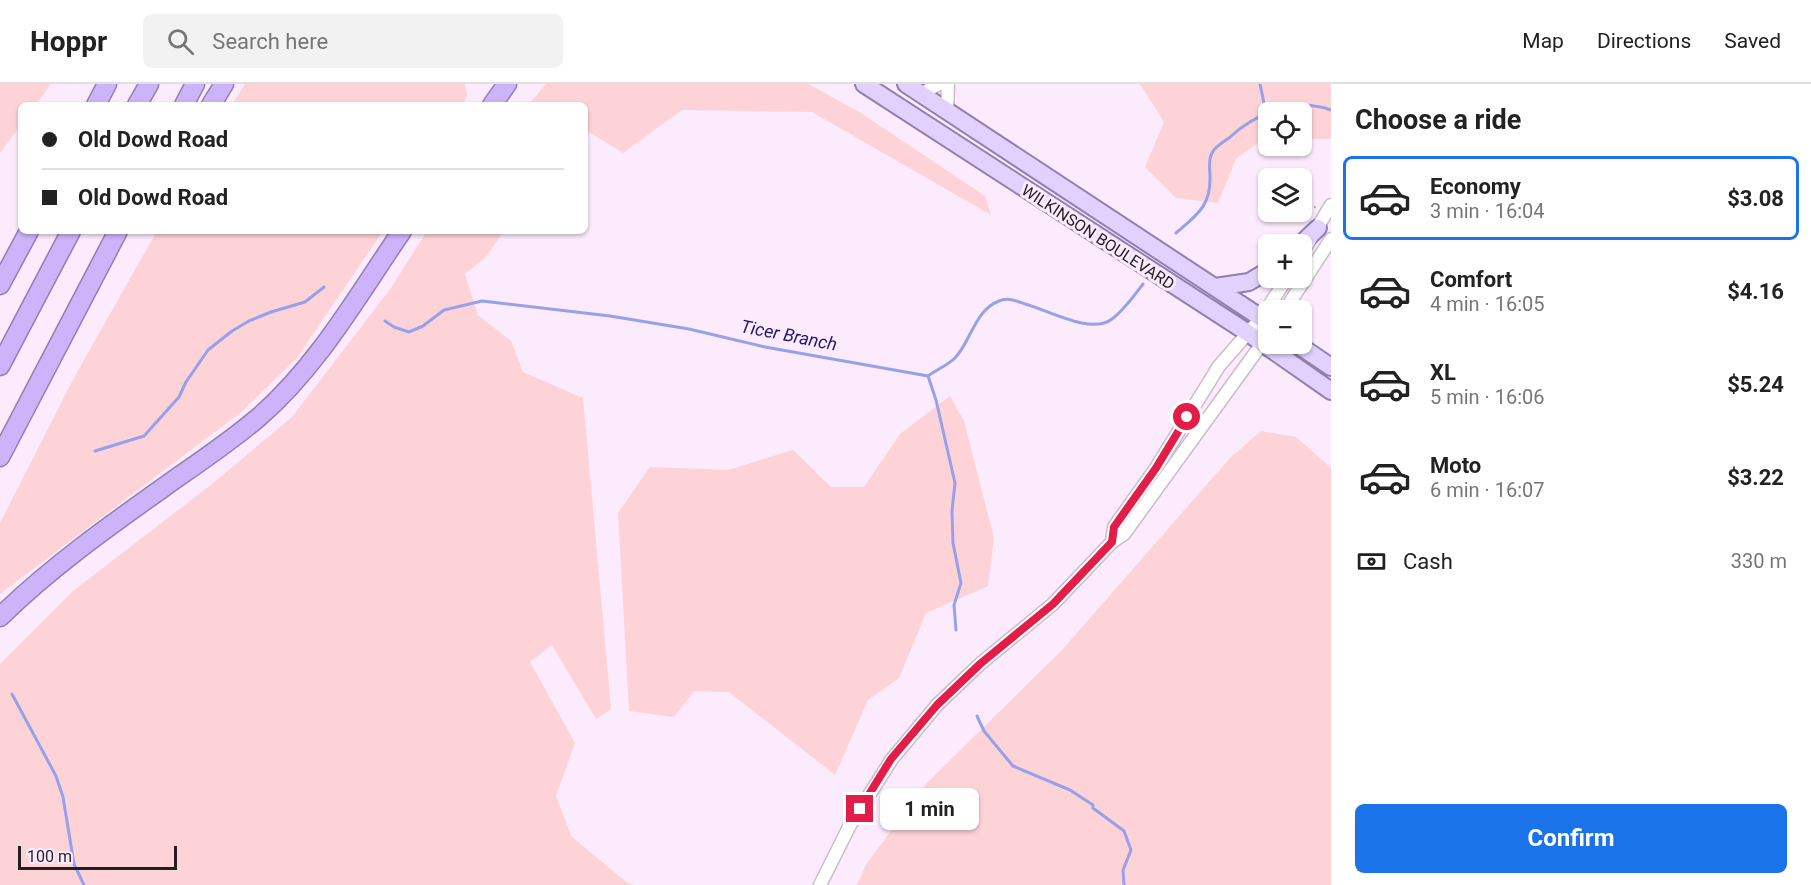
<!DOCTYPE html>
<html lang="en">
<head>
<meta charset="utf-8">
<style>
	body { margin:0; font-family:Roboto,sans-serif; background:#f2f2f2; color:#222; height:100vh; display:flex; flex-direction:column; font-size:22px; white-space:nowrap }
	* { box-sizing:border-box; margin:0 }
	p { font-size:20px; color:#767676 }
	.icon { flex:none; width:33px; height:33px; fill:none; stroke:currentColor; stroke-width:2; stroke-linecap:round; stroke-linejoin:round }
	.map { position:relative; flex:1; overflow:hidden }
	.details { display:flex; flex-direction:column; background:#fff; width:480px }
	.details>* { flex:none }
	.banner { position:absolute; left:18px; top:18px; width:570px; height:132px; border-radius:9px; box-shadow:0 2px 4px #0004; display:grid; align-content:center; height:132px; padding:0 24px; background:#fff }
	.buttons { position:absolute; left:1258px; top:18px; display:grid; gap:12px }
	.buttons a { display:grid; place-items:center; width:54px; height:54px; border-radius:9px; background:#fff; box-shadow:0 2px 4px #0004; font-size:30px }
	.scale { position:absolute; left:18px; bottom:15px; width:159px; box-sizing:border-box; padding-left:6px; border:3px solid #231e24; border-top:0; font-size:16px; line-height:21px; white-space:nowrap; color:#231e24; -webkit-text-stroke:4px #fbebfc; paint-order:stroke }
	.end { position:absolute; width:27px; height:27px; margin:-14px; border:8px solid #e11d48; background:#fff; box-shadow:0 0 0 3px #fff }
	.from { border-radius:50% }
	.bubble { position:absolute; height:42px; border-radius:9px; background:#fff; box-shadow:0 2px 4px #0004; font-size:20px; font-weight:700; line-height:42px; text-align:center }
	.banner b { display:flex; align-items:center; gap:21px; height:57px; font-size:22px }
	.banner b+b { border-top:2px solid #e0e0e0 }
	.banner i { width:15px; height:15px; background:#222 }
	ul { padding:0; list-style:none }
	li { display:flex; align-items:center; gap:18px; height:84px; margin:0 12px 9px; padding:0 12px; border:3px solid transparent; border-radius:9px }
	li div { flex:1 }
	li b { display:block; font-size:22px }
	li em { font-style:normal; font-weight:700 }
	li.active { border-color:#1a73e8 }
	li>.icon { width:54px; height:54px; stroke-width:1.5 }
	h2 { padding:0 24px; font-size:27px; line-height:72px }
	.pay { display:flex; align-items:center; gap:15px; height:66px; padding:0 24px; font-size:22px }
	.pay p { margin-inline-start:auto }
	.action { display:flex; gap:12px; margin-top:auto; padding:12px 24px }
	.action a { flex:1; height:69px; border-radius:9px; background:#1a73e8; color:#fff; font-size:24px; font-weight:700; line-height:69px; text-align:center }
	header { display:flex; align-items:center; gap:36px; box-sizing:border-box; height:84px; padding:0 30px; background:#fff; border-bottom:2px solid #e0e0e0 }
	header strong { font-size:28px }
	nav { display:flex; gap:33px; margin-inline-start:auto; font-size:21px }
	.search { width:420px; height:54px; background:#f2f2f2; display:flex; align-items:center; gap:15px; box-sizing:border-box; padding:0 21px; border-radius:9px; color:#767676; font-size:22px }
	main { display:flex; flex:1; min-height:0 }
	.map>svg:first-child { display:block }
</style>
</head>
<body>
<header>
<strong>Hoppr</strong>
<div class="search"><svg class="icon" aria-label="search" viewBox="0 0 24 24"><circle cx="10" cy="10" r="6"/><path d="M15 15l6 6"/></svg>Search here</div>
<nav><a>Map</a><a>Directions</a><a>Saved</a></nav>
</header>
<main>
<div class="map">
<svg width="1331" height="801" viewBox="0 0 1331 801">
	<rect width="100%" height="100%" fill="#fbebfc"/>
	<path fill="#fdd3d8" d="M0,0H51L36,21H21V41L0,69Z
		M245,0H465L467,11L463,21H232Z
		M546,0H808L861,29L985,112L991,131L812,28L682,26L623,69L589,48L585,50V21H528Z
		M1140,0H1331V55H1302V28H1269V55H1263L1236,75L1218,119L1176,114L1145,83L1164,38Z
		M157,147H383L296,275L240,329L0,510V439L76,290Z
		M427,147H504L486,173L465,190L478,231L511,257L523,288L583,314L611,625L596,635L552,561L530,578L575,659L556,712L571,752L626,798L633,801H0V580L73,507L212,400L292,333L391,204Z
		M950,312L964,337L994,454L988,502L926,529L899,594L868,616L835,691L729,608L694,607L674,633L629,627L618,429L650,383L728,386L793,366L831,403H864L900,350Z
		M1261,347L1296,353L1331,384V801H857L867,779L927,699L1062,566L1229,375Z"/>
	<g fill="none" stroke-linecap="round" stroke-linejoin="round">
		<path stroke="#97a1ea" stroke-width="3" d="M1260,0L1266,29
			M1176,149C1197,131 1211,122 1210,92C1210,85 1208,76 1212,69C1215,63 1223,58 1229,54C1256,29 1294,13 1331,26
			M385,237L394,243L409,248L423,242L444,226L482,217L610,232L689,245L765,263L928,292C936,286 948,281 955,274C971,257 975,226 999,217C1007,213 1017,217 1025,220C1048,226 1091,251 1112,235C1124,226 1134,212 1143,200
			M928,292L936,316L955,399L952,427L953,459L961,499L954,521L956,546
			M95,367L144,352L179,313L186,298L208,266L232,247L249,237L271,228L305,218L324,203
			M12,610L56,692L63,713L74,780L84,801
			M977,632L984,647L1013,682L1070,706L1093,721V724L1124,747L1131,766L1123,786L1124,801"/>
		<g stroke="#cbbccb" stroke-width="15">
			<path id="minor" d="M921,10L939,0
				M947,27L948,0
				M1302,169L1331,121
				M1285,226L1331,155
				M1112,458L1114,443L1156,384L1219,282L1261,234L1287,194
				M820,801L850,741L892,675L937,621L980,580L1053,520L1112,458L1124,450L1269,250"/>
		</g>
		<g stroke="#927faf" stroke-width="20">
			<path id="major" d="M864,0L1248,249L1331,307
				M906,0L1269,239
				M1301,160L1318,144
				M1215,203L1249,198L1269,186
				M1297,260L1331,283"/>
		</g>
		<g stroke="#927faf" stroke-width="21">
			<path id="highway" d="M96,21L107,0
				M137,21L149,0
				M184,21L195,0
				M211,21L224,0
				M492,21L507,0
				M0,201L29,147
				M0,282L71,147
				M0,373L118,147
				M0,533C52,482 112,440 171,398C201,377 231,357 259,333C318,282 358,211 402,147"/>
		</g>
		<path stroke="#a79ba8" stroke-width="2" stroke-dasharray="1.5 4.5" stroke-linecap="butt" d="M1302,124L1316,123"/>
		<use href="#minor" stroke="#fff" stroke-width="12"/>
		<use href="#major" stroke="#e1d1fc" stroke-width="16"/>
		<use href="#highway" stroke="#cdb3fa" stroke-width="18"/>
	</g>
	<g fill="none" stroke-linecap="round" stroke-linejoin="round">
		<path stroke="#e11d48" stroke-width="8" d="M860,725L891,675L937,621L980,580L1053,520L1112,458L1114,443L1156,384L1187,333"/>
	</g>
	<g text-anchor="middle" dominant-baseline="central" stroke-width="6" stroke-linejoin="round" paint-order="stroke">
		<g font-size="16" fill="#231e24" stroke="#fbebfc">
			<text transform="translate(1098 153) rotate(33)">WILKINSON BOULEVARD</text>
		</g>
		<g font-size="18" font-style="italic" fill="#20186c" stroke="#fbebfc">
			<text transform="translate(789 251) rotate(11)">Ticer Branch</text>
		</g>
	</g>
</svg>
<div class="buttons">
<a><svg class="icon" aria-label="locate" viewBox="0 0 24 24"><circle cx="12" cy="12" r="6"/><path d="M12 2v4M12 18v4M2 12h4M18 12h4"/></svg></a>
<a><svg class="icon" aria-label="layers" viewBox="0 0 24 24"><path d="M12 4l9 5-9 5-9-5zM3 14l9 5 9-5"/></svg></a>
<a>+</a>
<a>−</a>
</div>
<div class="scale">100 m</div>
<i class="end from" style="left:1187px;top:333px"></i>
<i class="end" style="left:860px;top:725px"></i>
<div class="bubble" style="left:880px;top:704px;width:99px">1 min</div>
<div class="banner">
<b><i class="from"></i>Old Dowd Road</b>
<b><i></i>Old Dowd Road</b>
</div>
</div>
<section class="details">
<h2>Choose a ride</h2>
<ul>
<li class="active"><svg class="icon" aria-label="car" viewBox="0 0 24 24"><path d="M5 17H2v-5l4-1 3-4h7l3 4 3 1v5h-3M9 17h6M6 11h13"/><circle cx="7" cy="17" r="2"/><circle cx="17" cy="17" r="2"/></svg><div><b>Economy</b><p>3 min · 16:04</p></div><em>$3.08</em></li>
<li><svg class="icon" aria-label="car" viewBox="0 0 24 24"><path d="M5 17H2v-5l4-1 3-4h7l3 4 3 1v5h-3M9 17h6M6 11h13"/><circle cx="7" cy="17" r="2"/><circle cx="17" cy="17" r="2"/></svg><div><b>Comfort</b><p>4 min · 16:05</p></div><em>$4.16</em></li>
<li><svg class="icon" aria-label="car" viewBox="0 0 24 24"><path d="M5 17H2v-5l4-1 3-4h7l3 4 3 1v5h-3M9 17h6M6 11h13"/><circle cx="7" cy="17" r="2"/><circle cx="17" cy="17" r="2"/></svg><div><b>XL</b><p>5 min · 16:06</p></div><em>$5.24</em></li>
<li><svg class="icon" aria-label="car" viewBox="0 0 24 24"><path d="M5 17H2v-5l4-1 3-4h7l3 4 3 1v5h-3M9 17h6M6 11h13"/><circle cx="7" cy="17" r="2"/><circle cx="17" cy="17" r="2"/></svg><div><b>Moto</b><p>6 min · 16:07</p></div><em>$3.22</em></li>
</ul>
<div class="pay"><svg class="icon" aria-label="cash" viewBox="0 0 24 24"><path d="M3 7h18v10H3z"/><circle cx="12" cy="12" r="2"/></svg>Cash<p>330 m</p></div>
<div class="action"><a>Confirm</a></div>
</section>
</main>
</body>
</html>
